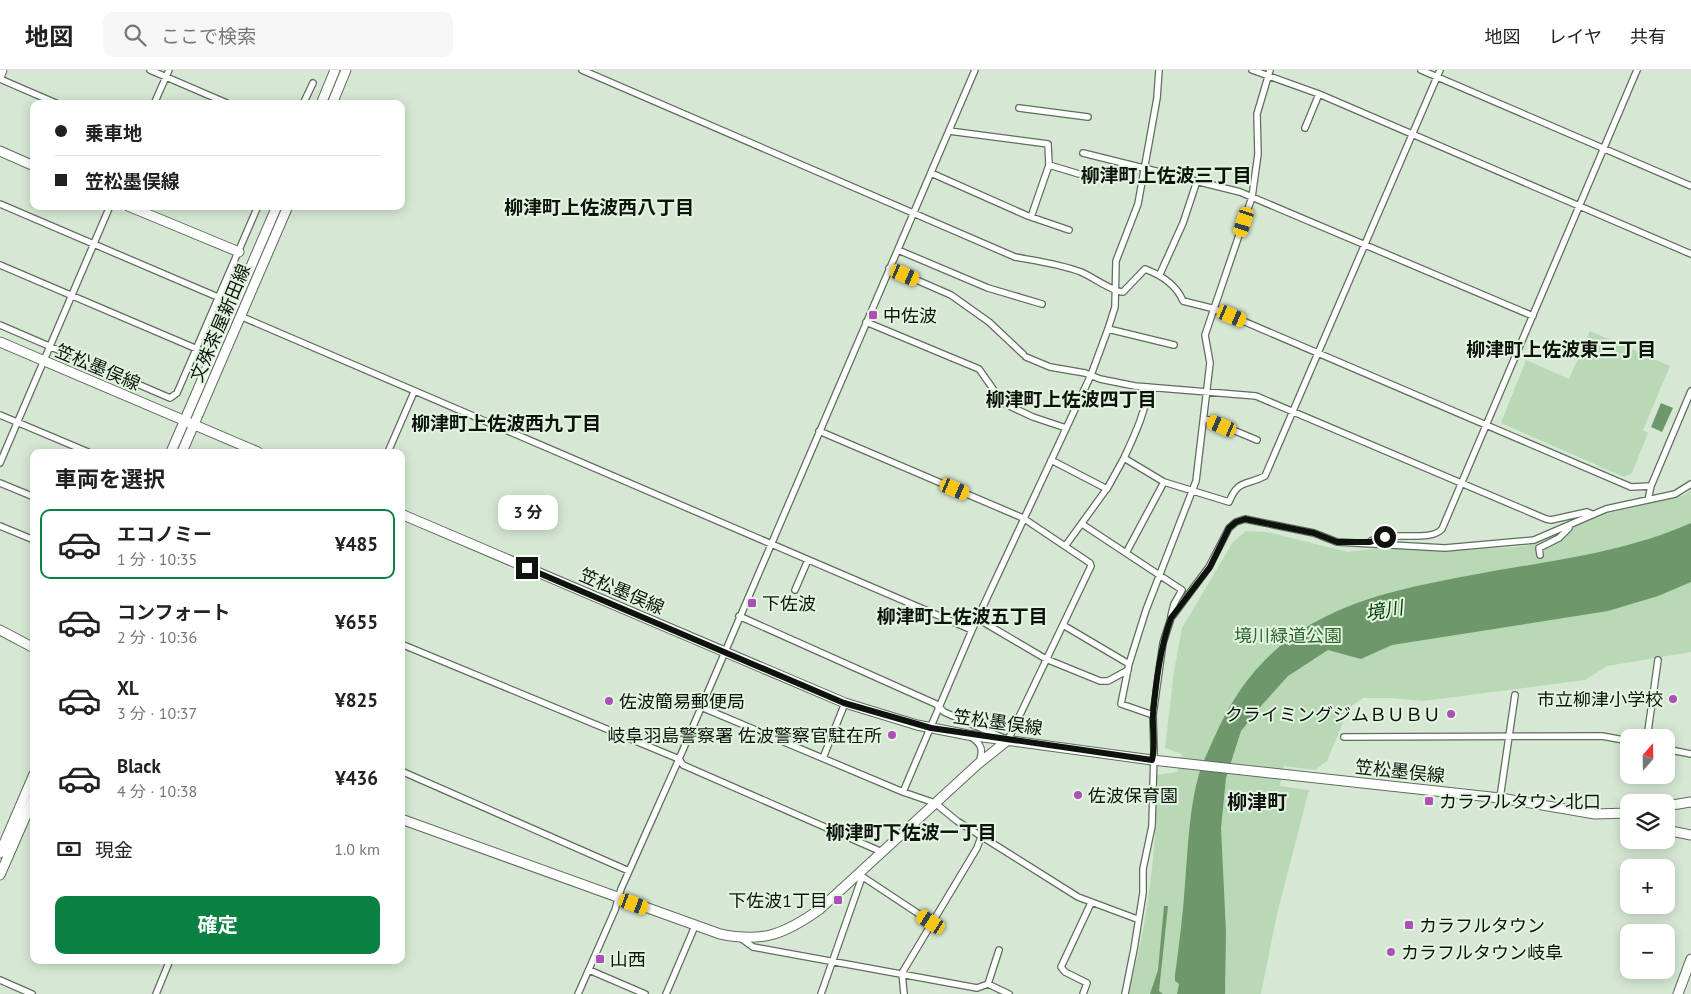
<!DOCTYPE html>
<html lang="ja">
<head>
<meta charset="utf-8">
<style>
	body { margin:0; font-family:"PT Sans","Noto Sans JP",sans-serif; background:#f6f6f6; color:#222; height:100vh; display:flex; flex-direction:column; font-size:19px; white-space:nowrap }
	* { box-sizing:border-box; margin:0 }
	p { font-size:16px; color:#767676 }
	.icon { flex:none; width:28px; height:28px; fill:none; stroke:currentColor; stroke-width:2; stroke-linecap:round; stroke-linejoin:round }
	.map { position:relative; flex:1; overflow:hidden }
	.sheet { position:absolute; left:30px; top:379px; width:375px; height:515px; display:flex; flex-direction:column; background:#fff; border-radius:10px; box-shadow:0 2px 12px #0003 }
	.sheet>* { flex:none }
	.banner { position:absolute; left:30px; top:30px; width:375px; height:110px; border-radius:10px; box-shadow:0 2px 12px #0003; display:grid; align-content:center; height:110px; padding:0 25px; background:#fff }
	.needle { width:32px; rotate:20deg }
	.controls { position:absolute; left:1620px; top:659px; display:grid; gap:10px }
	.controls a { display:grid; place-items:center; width:55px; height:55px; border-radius:10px; background:#fff; box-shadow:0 2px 12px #0003; font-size:25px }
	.end { position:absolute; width:22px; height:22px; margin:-11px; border:6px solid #0e140d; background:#fff; box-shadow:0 0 0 2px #fff }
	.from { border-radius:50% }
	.bubble { position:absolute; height:35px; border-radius:10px; background:#fff; box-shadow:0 2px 12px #0003; font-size:16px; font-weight:700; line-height:35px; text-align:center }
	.car { position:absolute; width:15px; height:30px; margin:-15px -8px; border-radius:6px; box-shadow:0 0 4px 1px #0007; background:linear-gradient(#f5c518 24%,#345 0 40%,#f5c518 0 76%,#345 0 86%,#f5c518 0) }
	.banner b { display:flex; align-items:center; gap:18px; height:48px; font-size:19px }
	.banner b+b { border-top:1px solid #e0e0e0 }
	.banner i { width:12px; height:12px; background:#222 }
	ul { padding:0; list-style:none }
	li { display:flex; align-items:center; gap:15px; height:70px; margin:0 10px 8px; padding:0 15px; border:2px solid transparent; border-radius:10px }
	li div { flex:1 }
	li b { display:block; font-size:19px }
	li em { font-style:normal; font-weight:700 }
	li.current { border-color:#0b8043 }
	li>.icon { width:45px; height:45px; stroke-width:1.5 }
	h2 { padding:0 25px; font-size:22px; line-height:60px }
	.pay { display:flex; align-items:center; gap:12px; height:55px; padding:0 25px; font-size:19px }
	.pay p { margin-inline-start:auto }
	.primary-button { display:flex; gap:10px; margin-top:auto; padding:10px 25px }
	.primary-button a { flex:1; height:58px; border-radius:10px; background:#0b8043; color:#fff; font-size:20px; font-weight:700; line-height:58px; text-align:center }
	header { display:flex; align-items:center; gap:30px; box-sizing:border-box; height:70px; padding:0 25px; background:#fff; border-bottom:1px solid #e0e0e0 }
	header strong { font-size:24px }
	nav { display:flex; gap:28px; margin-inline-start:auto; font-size:18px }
	.search { width:350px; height:45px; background:#f6f6f6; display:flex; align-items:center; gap:12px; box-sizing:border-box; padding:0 18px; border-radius:10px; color:#767676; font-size:19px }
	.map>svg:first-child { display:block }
</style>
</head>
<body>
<header>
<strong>地図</strong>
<div class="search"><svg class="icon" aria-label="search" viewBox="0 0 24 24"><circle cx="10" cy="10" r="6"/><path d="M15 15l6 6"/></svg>ここで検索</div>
<nav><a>地図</a><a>レイヤ</a><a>共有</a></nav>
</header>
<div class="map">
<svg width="1691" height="924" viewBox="0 0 1691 924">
	<rect width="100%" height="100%" fill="#d6e8d4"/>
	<path fill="#b9d8b6" d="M1590,261L1670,296L1643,360L1648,363L1632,403L1624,407L1501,353L1526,290L1569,309Z
		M1691,419V582L1607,596L1585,610L1423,631L1390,628H1363L1349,638L1327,691L1315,700L1284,696L1280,716L1309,720L1277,844L1261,924H1128C1148,853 1157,779 1157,705L1177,702L1182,684L1165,678L1174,601L1182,558L1233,472L1246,461L1267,462L1348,482L1380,478L1448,481L1516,477L1534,474L1605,444L1685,425Z"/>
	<path fill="#6f976c" d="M1661,333L1673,338L1662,362L1651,357Z
		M1691,453V512L1658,526L1608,541L1392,575L1361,589L1328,580L1288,606L1262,635L1241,661L1226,708L1221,758L1226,862L1225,924H1177L1179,914L1175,911V905C1179,875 1183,844 1185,814C1188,778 1189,739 1199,704C1203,692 1209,679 1214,668C1265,550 1356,526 1472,505C1546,491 1621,484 1691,453Z
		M1164,836H1168L1159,921L1163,924H1150L1158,900Z"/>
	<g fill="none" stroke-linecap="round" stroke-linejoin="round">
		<g stroke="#5e6d5c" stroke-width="8">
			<path id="street" d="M150,0L229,34
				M582,0L1015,187C1037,191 1060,194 1081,202C1093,207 1111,221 1123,222L1145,199C1161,205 1176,214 1183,231L1215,239L1631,417L1651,416
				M1252,0L1319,24L1691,184
				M1421,0L1691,116
				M0,9L58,34
				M154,34L169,0
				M303,34L313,13
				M1019,38L1088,47
				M1305,58L1319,24
				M949,61L1048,74L1049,95L1031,147
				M1083,83L1240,122L1533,246
				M1049,95L1079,104
				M931,103L1028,146L1069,160
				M0,134L220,228
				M898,180L988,218L1042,234
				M0,195L197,279
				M889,198L951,225L989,252L1023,284
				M1160,204L1183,153L1197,111
				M240,246L972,560
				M866,252L979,299L1003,333L1033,347L1066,358
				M0,255L170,328L177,323L258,136
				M1108,259L1174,275
				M1026,287L1050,297L1085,303L1100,309L1135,316L1256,326L1546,449L1551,450L1587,442L1592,444
				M1148,317C1146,342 1134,366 1124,388L1164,412L1229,432C1238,409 1246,416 1265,406L1440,0
				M0,345L88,382
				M1204,348L1257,370
				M388,382L414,322
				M1051,390L1107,419
				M0,393L110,136
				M0,413L34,427
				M1648,430L1651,416L1691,321
				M1082,454L1182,520L1174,534L1171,546
				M0,456L34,470
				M1371,471C1390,460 1430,473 1442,459L1637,0
				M1066,475L1108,417L1124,388
				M1126,483L1164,412
				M1540,485L1539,478L1559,468L1569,458V455
				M795,520L808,490
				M739,546L936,634L944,642L1008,670L1091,496L1090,493L1023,448L819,361
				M978,549L1046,589L1100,611H1108L1128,600
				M1063,555L1129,594
				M401,574L679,689L683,695L882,782
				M701,637L903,722L935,733L957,751L1078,827L1137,849
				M1153,645L1121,634L1129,594L1146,540L1196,411L1210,293L1205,265L1252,127L1258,84L1257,44L1270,0
				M971,667C981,673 984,680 979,692
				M1344,667L1602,666L1629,671
				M1647,668L1658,590
				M1666,679L1691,684
				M823,688L845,633
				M401,701L629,801
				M903,722L972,560L1091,305L1108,259L1115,237L1116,191L1138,134L1157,28L1159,0
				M1500,728L1515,625
				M860,805L931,852
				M742,869L753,877L977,918L988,914L1009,924
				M589,900L645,924
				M0,910L32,924
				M988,914L999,880
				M156,924L170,890
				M578,924L615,840L621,819L679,689L975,0
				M666,924L695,856
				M821,924L862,807
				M904,924L902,903L977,778L981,767
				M1083,924L1087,913L1065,902L1061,897L1091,833
				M1125,924L1134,879L1143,823V799L1152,756L1154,681L1153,645L1163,573L1171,548L1209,497L1229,458L1236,452L1245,449L1314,463L1337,472L1445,478L1534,470L1606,439L1675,424L1691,414"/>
		</g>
		<g stroke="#5e6d5c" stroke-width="11">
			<path id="secondary" d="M0,5L2,0
				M321,34L335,0
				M332,34L346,0
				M0,81L34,96
				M128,136L239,182
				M0,272L258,382
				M171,382L277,136
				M182,382L288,136
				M401,444L845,633L917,655L968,665L1152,690L1500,728L1595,744L1629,743
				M0,560L34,578
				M1666,736L1691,732
				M401,749L720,864C763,873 785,864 820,839L978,694L1008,670
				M1666,760L1691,765
				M0,783L34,704
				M0,805L34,727
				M1678,924L1691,889"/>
		</g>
		<use href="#street" stroke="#fff" stroke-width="5.5"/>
		<use href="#secondary" stroke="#fff" stroke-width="9"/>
	</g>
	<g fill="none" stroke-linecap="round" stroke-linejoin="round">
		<path stroke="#0e140d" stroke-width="6" d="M527,498L844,633L931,658L1152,690C1156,675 1152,659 1153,644C1156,612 1160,578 1171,548L1210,497L1229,458L1236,452L1245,449L1314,463L1337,472H1370L1385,467"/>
	</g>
	<g fill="#ac4fb9" stroke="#e3f5e1" stroke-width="2">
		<rect x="868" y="240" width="10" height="10" rx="2.5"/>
		<rect x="747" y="528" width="10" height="10" rx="2.5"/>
		<circle cx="1673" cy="629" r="5"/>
		<circle cx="609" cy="631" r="5"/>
		<circle cx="1451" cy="644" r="5"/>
		<circle cx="892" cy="665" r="5"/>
		<circle cx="1078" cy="725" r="5"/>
		<rect x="1424" y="726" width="10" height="10" rx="2.5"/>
		<rect x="833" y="825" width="10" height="10" rx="2.5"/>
		<rect x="1404" y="850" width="10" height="10" rx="2.5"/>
		<circle cx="1391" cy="882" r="5"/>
		<rect x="595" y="884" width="10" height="10" rx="2.5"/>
	</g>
	<g text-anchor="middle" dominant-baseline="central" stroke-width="4" stroke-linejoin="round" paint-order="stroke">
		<g font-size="18" fill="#0e140d" stroke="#e3f5e1" text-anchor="start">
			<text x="883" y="245">中佐波</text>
			<text x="762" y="533">下佐波</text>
			<text x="1663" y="629" text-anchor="end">市立柳津小学校</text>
			<text x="619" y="631">佐波簡易郵便局</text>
			<text x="1441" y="644" text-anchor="end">クライミングジムＢＵＢＵ</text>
			<text x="882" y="665" text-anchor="end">岐阜羽島警察署 佐波警察官駐在所</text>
			<text x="1088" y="725">佐波保育園</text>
			<text x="1439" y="731">カラフルタウン北口</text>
			<text x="828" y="830" text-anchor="end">下佐波1丁目</text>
			<text x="1419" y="855">カラフルタウン</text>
			<text x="1401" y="882">カラフルタウン岐阜</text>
			<text x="610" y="889">山西</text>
		</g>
		<g font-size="18" fill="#0e140d" stroke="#e3f5e1">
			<text transform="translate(220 253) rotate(-67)">文殊茶屋新田線</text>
			<text transform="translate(98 297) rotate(23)">笠松墨俣線</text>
			<text transform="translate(622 521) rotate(23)">笠松墨俣線</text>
			<text transform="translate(998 652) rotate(8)">笠松墨俣線</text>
			<text transform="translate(1400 701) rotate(6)">笠松墨俣線</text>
		</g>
		<g font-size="18" fill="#2f662c" stroke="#e3f5e1">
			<text x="1288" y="565">境川緑道公園</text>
		</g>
		<g font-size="19" font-weight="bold" fill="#0e140d" stroke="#e3f5e1">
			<text x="1166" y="105">柳津町上佐波三丁目</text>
			<text x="599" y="137">柳津町上佐波西八丁目</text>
			<text x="1561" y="279">柳津町上佐波東三丁目</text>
			<text x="1071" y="329">柳津町上佐波四丁目</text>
			<text x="506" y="353">柳津町上佐波西九丁目</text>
			<text x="962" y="546">柳津町上佐波五丁目</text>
			<text x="911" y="762">柳津町下佐波一丁目</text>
		</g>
		<g font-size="19" font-style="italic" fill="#003c00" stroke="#e3f5e1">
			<text transform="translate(1384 540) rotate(-10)">境川</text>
		</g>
		<g font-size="20" font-weight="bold" fill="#0e140d" stroke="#e3f5e1">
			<text x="1257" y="732">柳津町</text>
		</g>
	</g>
</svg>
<div class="controls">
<a><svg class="needle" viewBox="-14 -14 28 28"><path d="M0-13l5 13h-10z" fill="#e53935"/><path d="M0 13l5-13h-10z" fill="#767676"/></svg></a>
<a><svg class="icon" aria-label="layers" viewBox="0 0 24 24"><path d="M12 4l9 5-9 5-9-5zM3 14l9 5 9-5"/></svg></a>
<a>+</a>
<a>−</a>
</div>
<i class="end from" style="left:1385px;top:467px"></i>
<i class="end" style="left:527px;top:498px"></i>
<div class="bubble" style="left:498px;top:425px;width:60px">3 分</div>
<i class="car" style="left:1244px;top:152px;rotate:198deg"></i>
<i class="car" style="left:905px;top:205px;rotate:113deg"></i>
<i class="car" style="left:1232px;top:246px;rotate:113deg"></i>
<i class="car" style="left:1222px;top:356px;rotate:293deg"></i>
<i class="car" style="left:955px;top:419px;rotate:113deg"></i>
<i class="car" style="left:634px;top:834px;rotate:110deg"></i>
<i class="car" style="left:931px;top:852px;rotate:303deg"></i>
<div class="banner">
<b><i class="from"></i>乗車地</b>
<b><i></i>笠松墨俣線</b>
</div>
<section class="sheet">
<h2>車両を選択</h2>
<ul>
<li class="current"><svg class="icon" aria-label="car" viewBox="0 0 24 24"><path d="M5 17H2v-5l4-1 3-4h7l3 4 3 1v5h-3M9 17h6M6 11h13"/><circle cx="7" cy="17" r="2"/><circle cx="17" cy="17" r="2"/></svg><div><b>エコノミー</b><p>1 分 · 10:35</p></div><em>¥485</em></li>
<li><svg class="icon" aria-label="car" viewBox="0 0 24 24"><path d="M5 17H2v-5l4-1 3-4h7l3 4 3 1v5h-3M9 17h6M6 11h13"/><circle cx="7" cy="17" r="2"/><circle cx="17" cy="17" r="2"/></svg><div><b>コンフォート</b><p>2 分 · 10:36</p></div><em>¥655</em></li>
<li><svg class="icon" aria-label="car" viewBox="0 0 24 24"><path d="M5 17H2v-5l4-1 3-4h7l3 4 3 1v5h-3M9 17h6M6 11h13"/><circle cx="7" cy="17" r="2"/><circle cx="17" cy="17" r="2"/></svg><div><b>XL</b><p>3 分 · 10:37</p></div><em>¥825</em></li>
<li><svg class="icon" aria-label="car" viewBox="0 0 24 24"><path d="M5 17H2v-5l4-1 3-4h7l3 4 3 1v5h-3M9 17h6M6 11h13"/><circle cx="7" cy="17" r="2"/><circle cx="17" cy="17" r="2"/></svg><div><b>Black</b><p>4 分 · 10:38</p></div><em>¥436</em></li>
</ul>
<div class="pay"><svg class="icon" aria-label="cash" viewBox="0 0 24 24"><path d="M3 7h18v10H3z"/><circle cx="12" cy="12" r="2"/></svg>現金<p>1.0 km</p></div>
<div class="primary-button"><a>確定</a></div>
</section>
</div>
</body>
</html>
